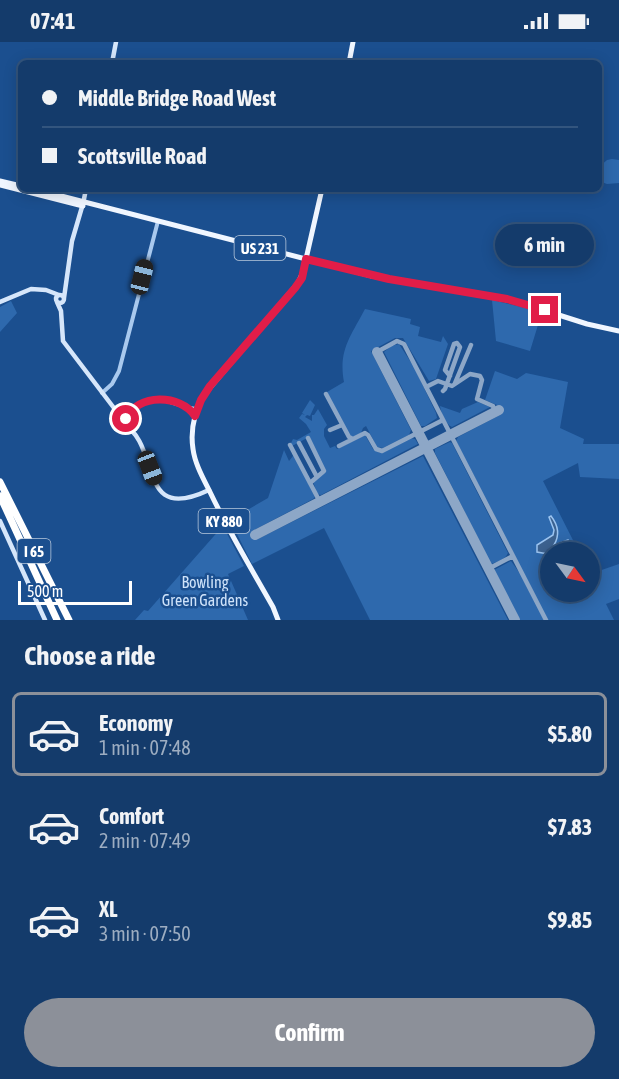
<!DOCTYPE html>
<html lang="en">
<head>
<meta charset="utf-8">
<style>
	body { margin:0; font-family:"Asap Condensed",sans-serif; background:#1d4271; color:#f1f3f6; height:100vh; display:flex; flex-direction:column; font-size:22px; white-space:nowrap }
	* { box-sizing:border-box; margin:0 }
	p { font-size:20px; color:#9dadc1 }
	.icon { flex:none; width:33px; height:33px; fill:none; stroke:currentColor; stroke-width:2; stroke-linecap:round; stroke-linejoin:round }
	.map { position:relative; height:578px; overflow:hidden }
	.sheet { display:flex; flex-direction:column; background:#143b6b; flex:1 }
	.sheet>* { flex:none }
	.top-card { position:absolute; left:18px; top:18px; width:584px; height:132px; border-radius:9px; box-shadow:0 3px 15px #0003,0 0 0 2px #33557e; display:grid; align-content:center; height:132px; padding:0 24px; background:#143b6b }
	.needle { width:39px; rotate:123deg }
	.tools { position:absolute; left:540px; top:500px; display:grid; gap:12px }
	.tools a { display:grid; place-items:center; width:60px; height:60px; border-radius:50%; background:#143b6b; box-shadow:0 3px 15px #0003,0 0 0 2px #33557e; font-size:30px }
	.scale { position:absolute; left:18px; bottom:15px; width:114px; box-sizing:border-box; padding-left:6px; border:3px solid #fff; border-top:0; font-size:16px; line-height:21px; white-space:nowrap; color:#fff; -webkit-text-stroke:4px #1b4f8f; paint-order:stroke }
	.end { position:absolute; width:27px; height:27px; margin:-14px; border:8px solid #e11d48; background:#fff; box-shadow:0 0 0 3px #fff }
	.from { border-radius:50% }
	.bubble { position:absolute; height:42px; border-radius:21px; background:#143b6b; box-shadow:0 3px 15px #0003,0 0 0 2px #33557e; font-size:20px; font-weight:700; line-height:42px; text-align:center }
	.car { position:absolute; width:18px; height:36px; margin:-18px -9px; border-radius:8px; box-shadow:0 0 4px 2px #0007; background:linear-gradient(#222 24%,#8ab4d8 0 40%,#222 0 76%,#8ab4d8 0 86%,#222 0) }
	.top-card b { display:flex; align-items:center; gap:21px; height:57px; font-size:22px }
	.top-card b+b { border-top:2px solid #33557e }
	.top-card i { width:15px; height:15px; background:#f1f3f6 }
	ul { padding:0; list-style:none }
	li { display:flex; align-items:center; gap:18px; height:84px; margin:0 12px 9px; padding:0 12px; border:3px solid transparent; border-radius:9px }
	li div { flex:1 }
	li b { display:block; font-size:22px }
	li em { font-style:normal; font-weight:700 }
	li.active { border-color:#8c9099 }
	li>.icon { width:54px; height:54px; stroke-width:1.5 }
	h2 { padding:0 24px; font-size:27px; line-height:72px }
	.cta { display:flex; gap:12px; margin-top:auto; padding:12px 24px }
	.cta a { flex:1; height:69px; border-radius:36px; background:#8c9099; color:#fff; font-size:24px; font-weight:700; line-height:69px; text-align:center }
	.status { display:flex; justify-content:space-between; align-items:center; height:42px; padding:0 30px; background:#143b6b; direction:ltr }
	.status svg { height:16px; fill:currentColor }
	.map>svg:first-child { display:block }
</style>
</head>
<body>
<div class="status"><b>07:41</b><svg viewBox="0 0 49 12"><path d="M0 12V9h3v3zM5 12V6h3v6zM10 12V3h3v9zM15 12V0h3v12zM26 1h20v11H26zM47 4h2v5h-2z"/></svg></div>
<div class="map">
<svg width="619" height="578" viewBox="0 0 619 578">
	<rect width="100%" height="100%" fill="#1b4f8f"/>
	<path fill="#2e69ad" d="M612,117L619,118V141L607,142L599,139V125L607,118Z
		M492,258L542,270L530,309L496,299Z
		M11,259L17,271L0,290V265Z
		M365,267L411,277L410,282L420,285L418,294L441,300L443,294L448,302L436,337L429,339L403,296H395L371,309L411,388L409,393L383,406L377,405L366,384L363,386L361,391L354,395L350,394L327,350L344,340C338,308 351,294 365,267Z
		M399,302L414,325L436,371L437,376L425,384H421L384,310L391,304Z
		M495,329L517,337L526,331L568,340L560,386L584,397L583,402H619V437L580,435L578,421L543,439L579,510H550V549H590V532L619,522V557L606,562L614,578H548L456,399L458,395L502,372L497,363L485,358Z
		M310,358L315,363L310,374L307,373L305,375L312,379V373H314L318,367L327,383L324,387V394L330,406L335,404L337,407L365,393L373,407L380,411L411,396L415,397L418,402L321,453L317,452L313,439L326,430L309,395L292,404L291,401L293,397L297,398L311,390L306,382L299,376L302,372L305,373L302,371Z
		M478,360L490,365L452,385C446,383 441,371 440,364L460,371L462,367Z
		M450,400L452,401L508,511C506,517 497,520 491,522L435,411V407Z
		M290,404L315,455L313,457L252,489L256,498L423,414L508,578H370L324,486L252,522L230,478L268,456L284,408L289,419L293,414Z
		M221,486H224L244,524L228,532L248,578H135L144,568L148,569Z
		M511,519L521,533L544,578H520L494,528Z"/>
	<path fill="#3c6290" stroke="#9cc4f0" stroke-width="1.5" d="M551,474C558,483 560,493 554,503L568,498L570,506L568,510H563L557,503L548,512L537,510V503L553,493L554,488L549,475Z"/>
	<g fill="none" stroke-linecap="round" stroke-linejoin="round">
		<path stroke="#8da7c7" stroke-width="4.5" d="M377,310L397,299L404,302L546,578
			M455,341L471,303
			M426,345L438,339L452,344L470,332L480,334L482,338L477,357L493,364L494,368L491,372
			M443,349L445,347L460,305L457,301L454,302L445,328L450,334
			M326,352L349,395L353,397
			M330,388L342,383
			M308,396L324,429L310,441
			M299,401L317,435
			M290,403L320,460
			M339,404L365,391L368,393L376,407L382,409L443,378
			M488,527L513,514"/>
		<path stroke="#8da7c7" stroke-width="10" d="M377,310L515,578
			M255,493L499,368"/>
		<path stroke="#a9c9ee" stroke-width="4" d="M102,351L112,342L119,329L158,179
			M124,373C132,369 137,363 145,360C164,353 179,366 197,367"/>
		<path stroke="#d6e6fa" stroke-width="4.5" d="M112,21L116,0
			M83,162L86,147
			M56 257a4 4 0 1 1 8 0a4 4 0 1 1-8 0Z
			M64,256L72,199L82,165
			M0,260L31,247L46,248L59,253
			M57,260L61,269L63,299L117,370L118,375
			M117.5 376a4.5 4.5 0 1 1 9 0a4.5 4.5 0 1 1-9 0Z
			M122,381C163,403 135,483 209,448
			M0,479L45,578"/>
		<path stroke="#f0f6ff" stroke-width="5" d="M349,21L353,0
			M0,139L21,144
			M0,143L83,164
			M34,147L372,234L518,260L587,282L619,289
			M278,578L273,565C251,526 229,490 210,450C203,436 195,422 193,407C190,388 195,369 204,353L298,241L303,230L322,147"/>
		<path stroke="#fff" stroke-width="7" d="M0,440L69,578
			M0,454L57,578"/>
	</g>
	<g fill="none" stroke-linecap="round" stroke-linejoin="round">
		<path stroke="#e11d48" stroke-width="8" d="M126,377C137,351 181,352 195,374L201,358L210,344L295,246L302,236L306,217L389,237L507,257L545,268"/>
	</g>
	<g text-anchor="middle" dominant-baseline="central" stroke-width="5" stroke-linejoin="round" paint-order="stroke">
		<g fill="#1b4f8f" stroke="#bbcadd" stroke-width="1.5">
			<rect x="234.5" y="194" width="51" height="24" rx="4.5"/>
			<rect x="198.5" y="467" width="51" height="24" rx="4.5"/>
			<rect x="17.5" y="497" width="33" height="24" rx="4.5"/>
		</g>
		<g font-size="15" font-weight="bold" fill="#fff">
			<text x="260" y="206">US 231</text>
			<text x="224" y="479">KY 880</text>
			<text x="34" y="509">I 65</text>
		</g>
		<g font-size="16" fill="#cfe3fa" stroke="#1b4f8f">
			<text x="205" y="540">Bowling<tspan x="205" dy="18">Green Gardens</tspan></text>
		</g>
	</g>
</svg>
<div class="tools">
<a><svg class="needle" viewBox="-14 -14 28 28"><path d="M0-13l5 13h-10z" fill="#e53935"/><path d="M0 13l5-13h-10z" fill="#9dadc1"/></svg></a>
</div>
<div class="scale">500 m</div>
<i class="end from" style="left:126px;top:377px"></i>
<i class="end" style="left:545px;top:268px"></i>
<div class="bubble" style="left:495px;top:182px;width:99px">6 min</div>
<i class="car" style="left:142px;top:235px;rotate:14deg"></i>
<i class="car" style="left:150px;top:426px;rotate:159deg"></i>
<div class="top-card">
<b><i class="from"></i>Middle Bridge Road West</b>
<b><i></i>Scottsville Road</b>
</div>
</div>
<section class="sheet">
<h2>Choose a ride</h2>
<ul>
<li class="active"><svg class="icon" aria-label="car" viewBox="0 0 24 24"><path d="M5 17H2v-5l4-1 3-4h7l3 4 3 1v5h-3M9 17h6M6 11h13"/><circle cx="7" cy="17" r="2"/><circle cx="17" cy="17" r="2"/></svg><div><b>Economy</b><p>1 min · 07:48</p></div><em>$5.80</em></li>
<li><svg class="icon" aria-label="car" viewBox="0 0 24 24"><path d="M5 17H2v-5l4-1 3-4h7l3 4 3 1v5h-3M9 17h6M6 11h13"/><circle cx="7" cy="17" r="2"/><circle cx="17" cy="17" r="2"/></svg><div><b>Comfort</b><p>2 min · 07:49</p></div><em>$7.83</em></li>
<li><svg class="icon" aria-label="car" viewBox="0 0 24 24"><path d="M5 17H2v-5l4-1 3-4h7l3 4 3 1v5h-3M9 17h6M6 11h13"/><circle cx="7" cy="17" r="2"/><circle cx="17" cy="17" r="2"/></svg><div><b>XL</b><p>3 min · 07:50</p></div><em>$9.85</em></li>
</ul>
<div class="cta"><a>Confirm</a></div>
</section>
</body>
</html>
